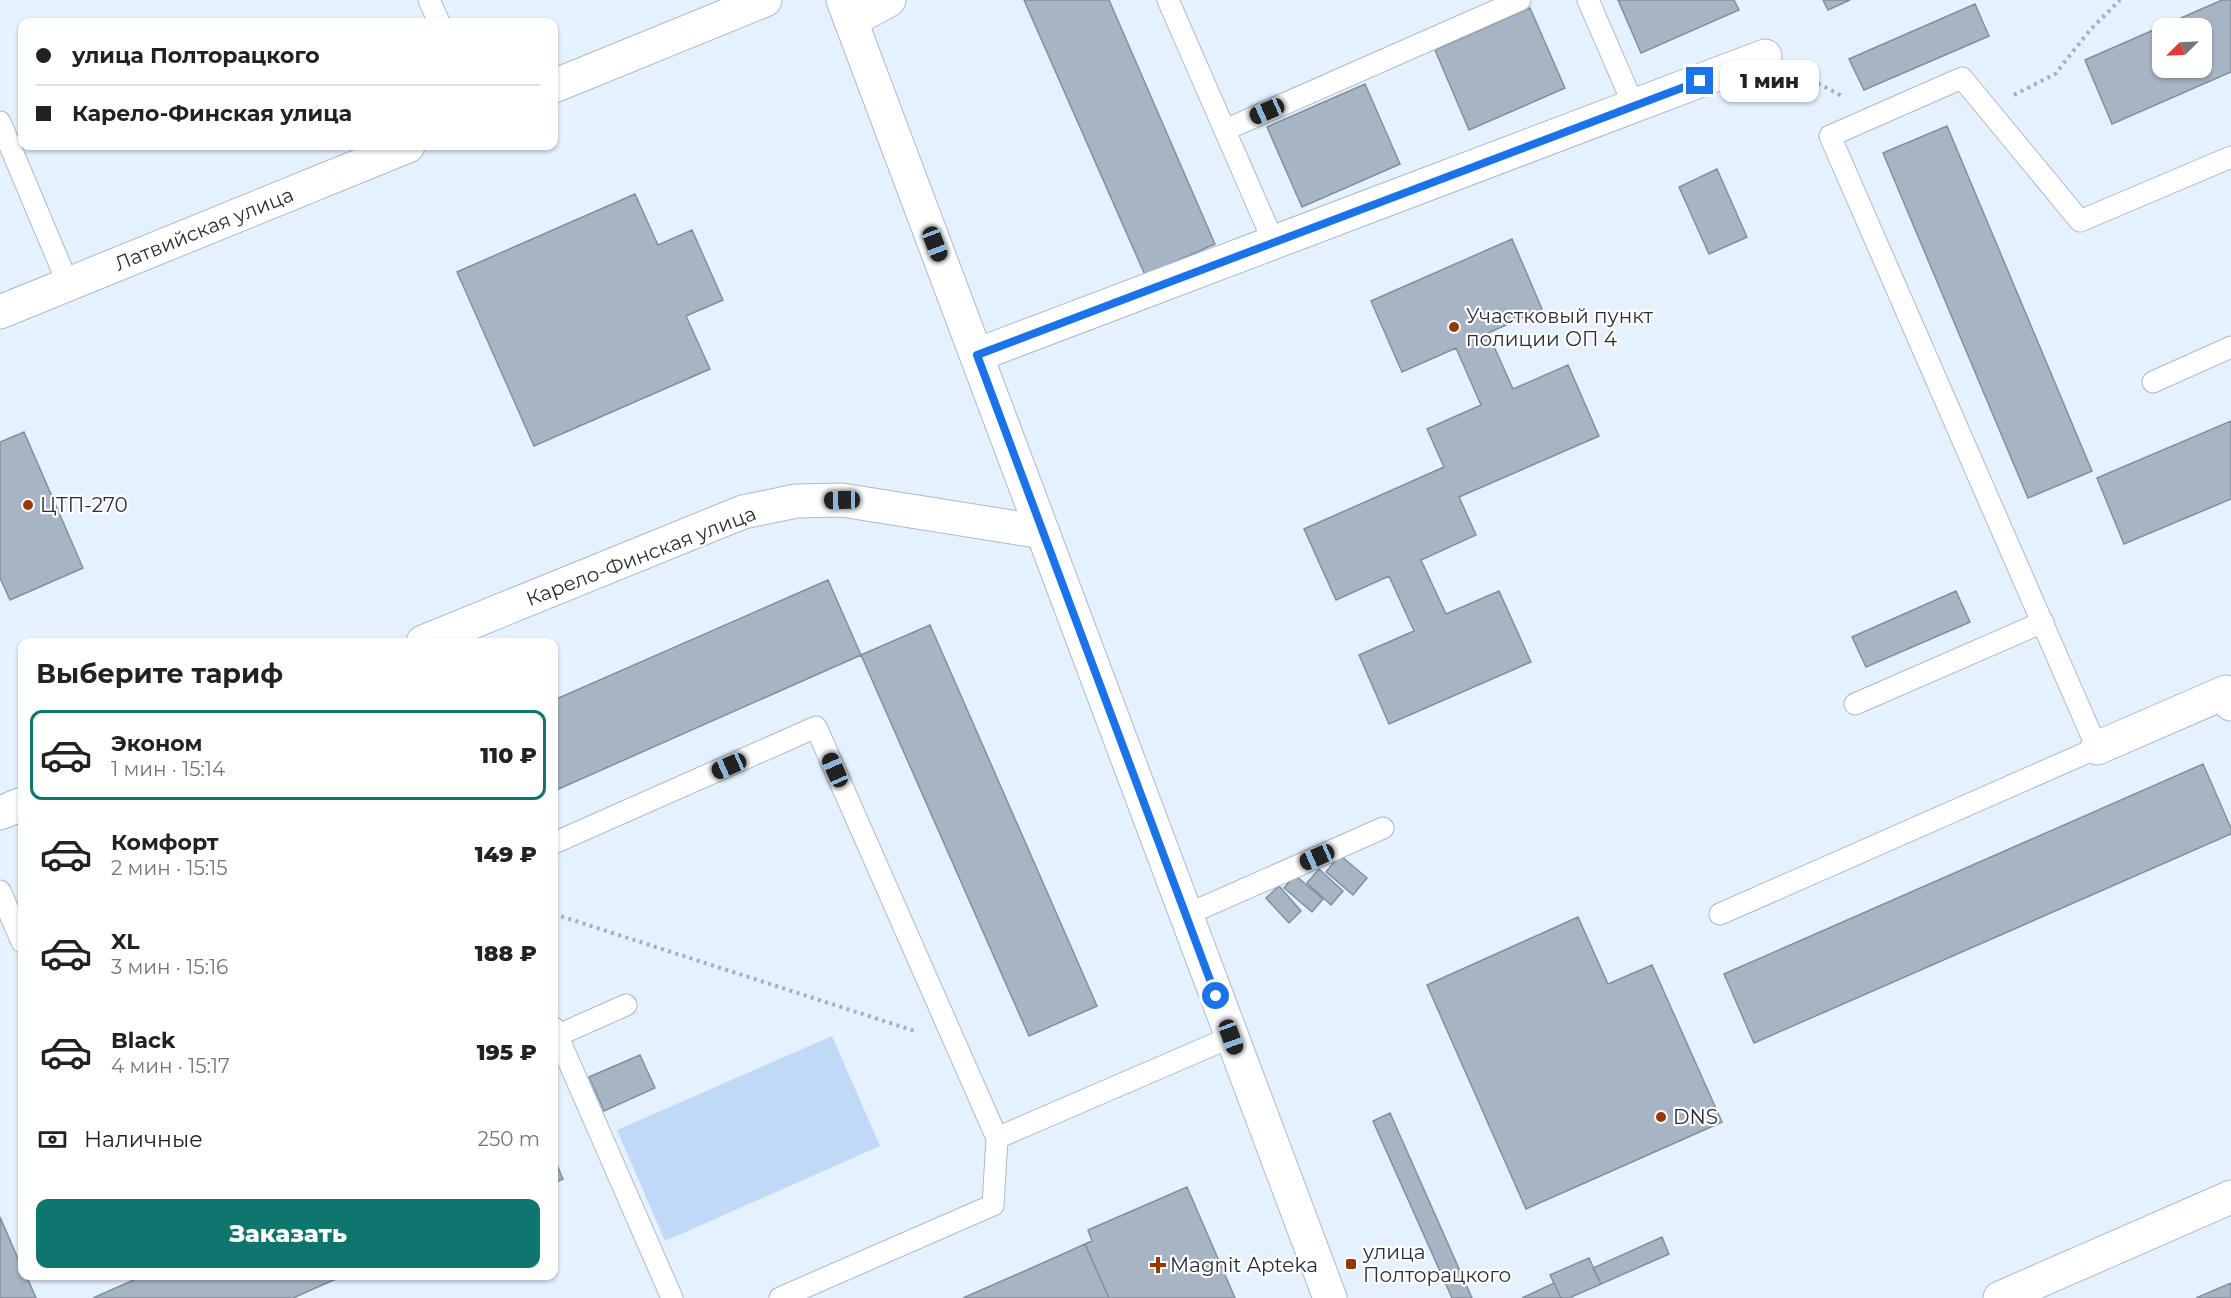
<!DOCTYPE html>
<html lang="ru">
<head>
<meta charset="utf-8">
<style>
	body { margin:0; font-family:Montserrat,sans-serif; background:#f2f2f2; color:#222; height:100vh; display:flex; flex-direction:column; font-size:22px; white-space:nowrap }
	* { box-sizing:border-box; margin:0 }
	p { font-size:20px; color:#767676 }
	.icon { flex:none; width:33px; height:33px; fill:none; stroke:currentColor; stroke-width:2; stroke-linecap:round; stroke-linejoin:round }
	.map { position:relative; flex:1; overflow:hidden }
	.sheet { position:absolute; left:18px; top:638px; width:540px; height:642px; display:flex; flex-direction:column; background:#fff; border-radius:12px; box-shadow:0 2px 4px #0004 }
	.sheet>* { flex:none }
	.guide { position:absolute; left:18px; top:18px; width:540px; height:132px; border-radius:12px; box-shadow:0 2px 4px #0004; display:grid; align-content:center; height:132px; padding:0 18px; background:#fff }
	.needle { width:39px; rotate:246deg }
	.fabs { position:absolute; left:2152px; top:18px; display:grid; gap:12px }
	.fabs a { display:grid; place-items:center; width:60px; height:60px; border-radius:12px; background:#fff; box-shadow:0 2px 4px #0004; font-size:30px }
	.end { position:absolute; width:27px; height:27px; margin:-14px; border:8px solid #1a73e8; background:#fff; box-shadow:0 0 0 3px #fff }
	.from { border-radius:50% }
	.bubble { position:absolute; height:42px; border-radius:12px; background:#fff; box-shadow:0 2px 4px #0004; font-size:20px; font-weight:800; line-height:42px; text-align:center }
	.car { position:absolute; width:18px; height:36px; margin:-18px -9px; border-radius:8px; box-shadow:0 0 4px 2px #0007; background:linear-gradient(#222 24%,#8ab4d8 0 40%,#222 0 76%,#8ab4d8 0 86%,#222 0) }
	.guide b { display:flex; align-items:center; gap:21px; height:57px; font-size:22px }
	.guide b+b { border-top:2px solid #e0e0e0 }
	.guide i { width:15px; height:15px; background:#222 }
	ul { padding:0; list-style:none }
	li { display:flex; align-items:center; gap:18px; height:90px; margin:0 12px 9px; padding:0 6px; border:3px solid transparent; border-radius:12px }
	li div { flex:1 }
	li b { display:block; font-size:22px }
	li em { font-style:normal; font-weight:800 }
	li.selected { border-color:#0f766e }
	li>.icon { width:54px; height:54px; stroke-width:1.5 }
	h2 { padding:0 18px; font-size:27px; line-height:72px }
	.pay { display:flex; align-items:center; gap:15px; height:66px; padding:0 18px; font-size:22px }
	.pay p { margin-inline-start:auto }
	.cta { display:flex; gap:12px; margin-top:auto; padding:12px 18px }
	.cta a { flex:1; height:69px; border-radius:12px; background:#0f766e; color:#fff; font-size:24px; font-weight:800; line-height:69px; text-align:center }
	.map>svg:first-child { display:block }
</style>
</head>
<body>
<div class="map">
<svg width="2231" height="1298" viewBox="0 0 2231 1298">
	<rect width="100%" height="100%" fill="#e5f1fe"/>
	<path fill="#c0d9f6" d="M832,1036L880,1146L665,1241L617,1130Z"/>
	<path fill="#a7b4c4" stroke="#828f9e" stroke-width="1.5" fill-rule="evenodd" d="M1024,0H1109L1215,244L1145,275Z
		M1618,0H1734L1739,10L1641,53Z
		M1823,0H1850L1828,10Z
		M2222,0H2231V72L2112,124L2085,60ZM2163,28H2202V68H2163Z
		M1975,4L1989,36L1864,90L1849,59Z
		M1530,8L1565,88L1469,130L1435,50Z
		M1365,84L1400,164L1302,207L1267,127Z
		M1947,126L2092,471L2028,498L1883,153Z
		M1717,169L1747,237L1709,254L1679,187Z
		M635,194L658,245L692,230L723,300L686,316L710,369L534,446L457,272Z
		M1512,239L1542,309L1488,333L1513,389L1568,365L1599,436L1459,497L1476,535L1421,560L1446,614L1499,591L1531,662L1389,724L1359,655L1414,631L1389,576L1336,600L1304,529L1444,467L1427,429L1481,405L1456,348L1402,372L1371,301Z
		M2231,421V499L2124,544L2097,478Z
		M24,432L83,568L10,600L0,578V442Z
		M828,580L861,655L554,791V700Z
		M1956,591L1970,622L1866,667L1852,637Z
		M930,625L1097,1006L1029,1036L861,655Z
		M2203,764L2231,828V834L1754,1043L1724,974Z
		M1340,855L1367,878L1353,895L1326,872Z
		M1319,869L1343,891L1331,905L1307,883Z
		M1295,875L1323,899L1312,912L1284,888Z
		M1279,886L1301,911L1289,923L1266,898Z
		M1578,917L1608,984L1652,965L1722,1122L1526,1209L1427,985Z
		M640,1055L655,1088L604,1111L589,1077Z
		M1390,1113L1472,1298H1452L1373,1121Z
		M554,1158L563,1179L554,1183Z
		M1187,1187L1235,1298H1109L1085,1244L1092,1241L1088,1230Z
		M0,1217L22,1268V1275H26L36,1298H0Z
		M1662,1237L1669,1254L1601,1284L1593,1268Z
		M1085,1244L1109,1298H963L1027,1270Z
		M1589,1258L1601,1284L1569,1298H1561L1550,1275Z
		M145,1275H345L293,1298H93Z
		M1554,1283L1561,1298H1522Z
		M2231,1283V1298H2196Z"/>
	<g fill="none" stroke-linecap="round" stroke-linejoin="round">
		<g stroke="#acbac9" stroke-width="23">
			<path id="service" d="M429,0L439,22
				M1168,0L1274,243
				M1588,0L1634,106
				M0,122L68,284
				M1225,130L1520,0
				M2153,382L2231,347
				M1855,704L2043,622
				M554,843L816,727L997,1138L993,1205L780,1298
				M0,891L22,942
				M1720,914L2097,748L1830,136L1962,78L2080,221L2231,157
				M1186,915L1383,828
				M554,1028L672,1298
				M554,1037L626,1005
				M997,1138L1231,1037"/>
		</g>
		<g stroke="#acbac9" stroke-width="35">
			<path id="minor" d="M843,0L1330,1298
				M851,21L889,0
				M554,86L765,0
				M0,312L408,146
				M977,355L1765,56
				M423,642L743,512L796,501L842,500L1043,532
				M2097,748L2226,692L2231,704
				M0,813L22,804"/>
		</g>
		<g stroke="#acbac9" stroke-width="35">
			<path id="secondary" d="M2000,1298L2231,1197"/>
		</g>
		<path stroke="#a5afba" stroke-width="4" stroke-dasharray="3 4.5" stroke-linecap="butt" d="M1798,73L1844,97
			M2014,95L2055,74L2091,29L2120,0
			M554,914L915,1031"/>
		<use href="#service" stroke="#fff" stroke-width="21"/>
		<use href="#minor" stroke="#fff" stroke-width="33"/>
		<use href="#secondary" stroke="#fff" stroke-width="33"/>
	</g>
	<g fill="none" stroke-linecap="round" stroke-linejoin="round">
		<path stroke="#1a73e8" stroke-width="8" d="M1216,996L977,355L1700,81"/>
	</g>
	<g fill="#9b3700" stroke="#fff" stroke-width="2">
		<circle cx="1454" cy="327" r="6"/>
		<circle cx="28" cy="505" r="6"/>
		<circle cx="1661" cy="1117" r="6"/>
		<rect x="1345" y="1258" width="12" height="12" rx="3"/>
		<path d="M1155 1256h6v6h6v6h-6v6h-6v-6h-6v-6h6z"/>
	</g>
	<g text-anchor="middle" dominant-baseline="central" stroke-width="4.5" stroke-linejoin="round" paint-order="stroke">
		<g font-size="20" fill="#292f35" stroke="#fff">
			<text transform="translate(204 229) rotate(-22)">Латвийская улица</text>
			<text transform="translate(641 556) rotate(-21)">Карело-Финская улица</text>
		</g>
		<g font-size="20" fill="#292f35" stroke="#fff" text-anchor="start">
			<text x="1466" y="316">Участковый пункт<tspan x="1466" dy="23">полиции ОП 4</tspan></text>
			<text x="40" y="505">ЦТП-270</text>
			<text x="1673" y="1117">DNS</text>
			<text x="1363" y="1252">улица<tspan x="1363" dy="23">Полторацкого</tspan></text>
			<text x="1170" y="1265">Magnit Apteka</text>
		</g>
	</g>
</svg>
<div class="fabs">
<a><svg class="needle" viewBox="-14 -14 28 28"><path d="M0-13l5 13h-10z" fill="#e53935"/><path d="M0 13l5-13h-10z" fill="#767676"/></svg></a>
</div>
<i class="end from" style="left:1216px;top:996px"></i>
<i class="end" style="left:1700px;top:81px"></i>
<div class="bubble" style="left:1720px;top:60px;width:99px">1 мин</div>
<i class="car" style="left:1267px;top:111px;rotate:246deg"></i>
<i class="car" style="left:935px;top:244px;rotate:159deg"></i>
<i class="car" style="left:842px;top:500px;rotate:269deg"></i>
<i class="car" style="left:729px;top:766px;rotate:246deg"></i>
<i class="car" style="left:835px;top:770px;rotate:336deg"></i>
<i class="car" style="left:1317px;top:857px;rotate:246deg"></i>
<i class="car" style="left:1231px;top:1037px;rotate:160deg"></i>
<div class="guide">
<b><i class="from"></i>улица Полторацкого</b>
<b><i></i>Карело-Финская улица</b>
</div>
<section class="sheet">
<h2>Выберите тариф</h2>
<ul>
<li class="selected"><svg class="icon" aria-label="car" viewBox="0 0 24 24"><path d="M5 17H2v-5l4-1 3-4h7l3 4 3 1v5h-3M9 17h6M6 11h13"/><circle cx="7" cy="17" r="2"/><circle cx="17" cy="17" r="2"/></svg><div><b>Эконом</b><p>1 мин · 15:14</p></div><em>110 ₽</em></li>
<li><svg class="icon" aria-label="car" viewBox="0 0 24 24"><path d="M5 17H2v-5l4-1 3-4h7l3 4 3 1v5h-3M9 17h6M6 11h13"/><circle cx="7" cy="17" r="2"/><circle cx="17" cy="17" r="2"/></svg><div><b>Комфорт</b><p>2 мин · 15:15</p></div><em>149 ₽</em></li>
<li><svg class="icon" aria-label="car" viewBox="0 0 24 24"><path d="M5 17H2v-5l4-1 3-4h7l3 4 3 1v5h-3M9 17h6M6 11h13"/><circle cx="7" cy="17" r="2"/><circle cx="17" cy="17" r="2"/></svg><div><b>XL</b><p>3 мин · 15:16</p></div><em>188 ₽</em></li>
<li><svg class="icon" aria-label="car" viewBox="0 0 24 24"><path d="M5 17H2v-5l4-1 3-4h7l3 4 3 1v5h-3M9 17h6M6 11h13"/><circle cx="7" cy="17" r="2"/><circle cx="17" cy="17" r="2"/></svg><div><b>Black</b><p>4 мин · 15:17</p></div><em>195 ₽</em></li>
</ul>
<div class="pay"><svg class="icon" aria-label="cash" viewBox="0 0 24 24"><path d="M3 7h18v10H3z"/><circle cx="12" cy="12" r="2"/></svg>Наличные<p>250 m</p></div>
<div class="cta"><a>Заказать</a></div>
</section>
</div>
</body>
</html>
